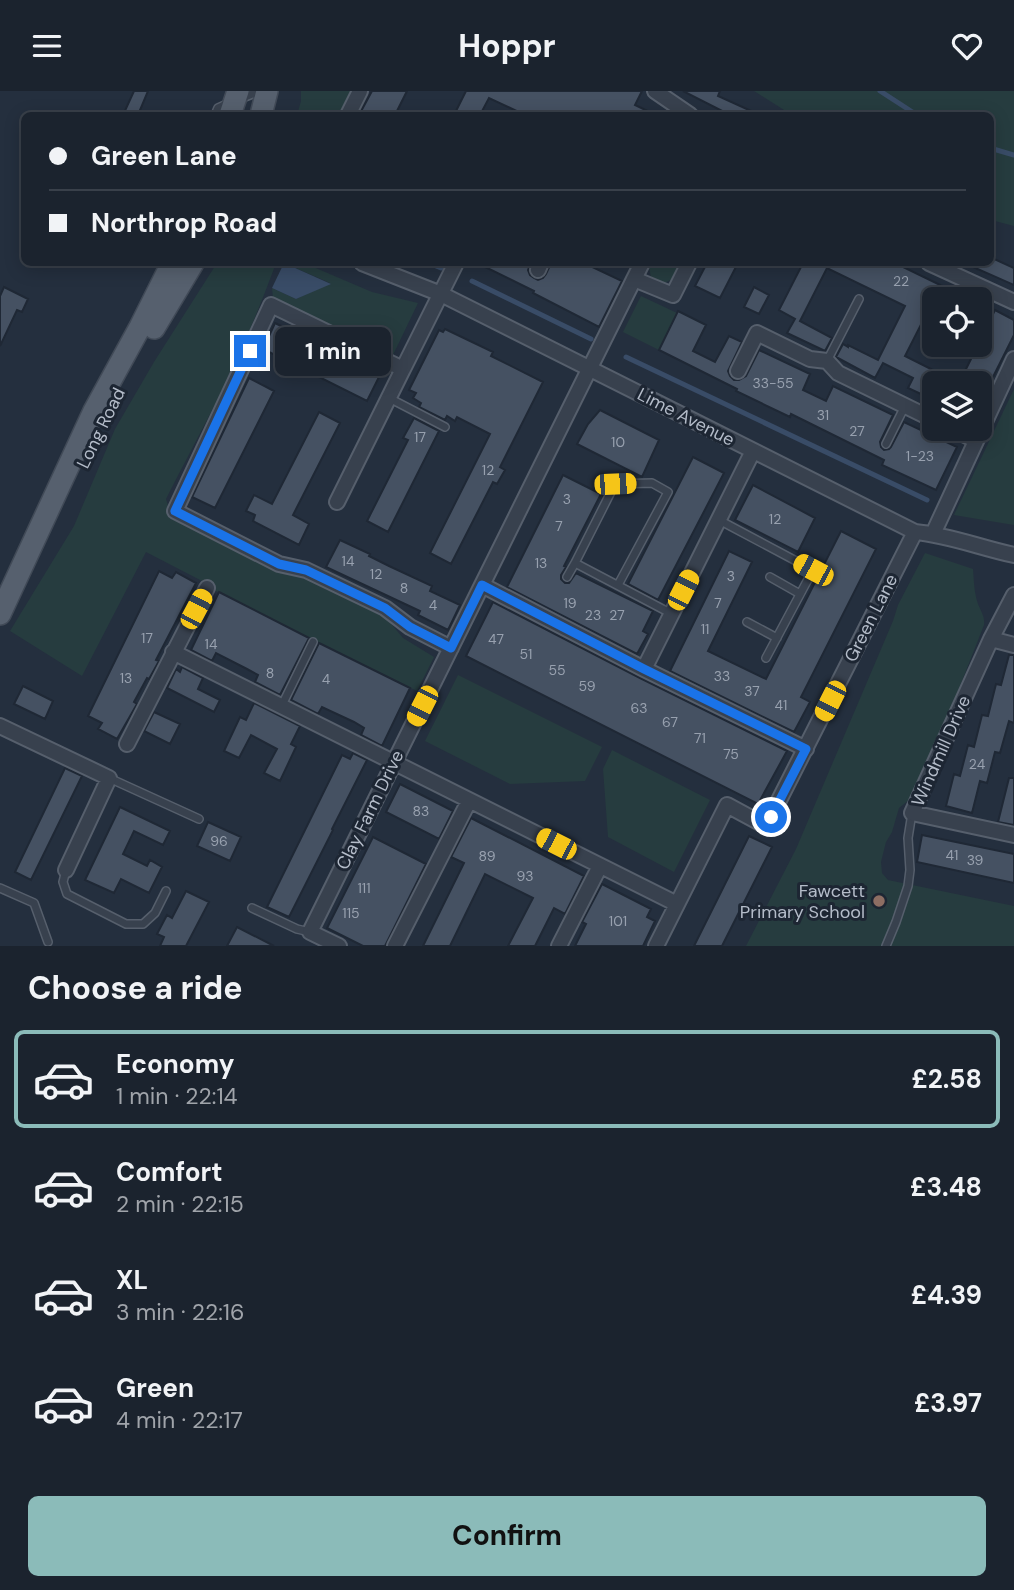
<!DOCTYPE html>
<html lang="en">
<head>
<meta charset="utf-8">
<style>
	body { margin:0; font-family:"DM Sans",sans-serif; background:#242b36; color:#f1f3f6; height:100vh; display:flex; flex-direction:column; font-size:26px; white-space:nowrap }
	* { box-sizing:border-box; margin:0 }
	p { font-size:23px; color:#a0a4aa }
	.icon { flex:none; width:38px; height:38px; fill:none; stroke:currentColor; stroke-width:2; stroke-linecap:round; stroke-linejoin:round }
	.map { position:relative; height:855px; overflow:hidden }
	.drawer { display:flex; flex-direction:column; background:#1b232e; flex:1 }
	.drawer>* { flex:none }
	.banner { position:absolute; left:21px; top:21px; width:973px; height:154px; border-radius:10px; box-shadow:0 4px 18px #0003,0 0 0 2px #39404a; display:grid; align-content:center; height:154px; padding:0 28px; background:#1b232e }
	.controls { position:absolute; left:922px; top:196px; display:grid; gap:14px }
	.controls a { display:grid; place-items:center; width:70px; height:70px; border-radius:10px; background:#1b232e; box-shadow:0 4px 18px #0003,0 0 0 2px #39404a; font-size:35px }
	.end { position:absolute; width:32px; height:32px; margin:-16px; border:9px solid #1a73e8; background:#fff; box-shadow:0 0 0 4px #fff }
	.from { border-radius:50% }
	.bubble { position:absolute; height:49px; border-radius:10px; background:#1b232e; box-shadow:0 4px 18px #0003,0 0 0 2px #39404a; font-size:23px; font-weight:700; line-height:49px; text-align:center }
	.car { position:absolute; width:21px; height:42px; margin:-21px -10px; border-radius:9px; box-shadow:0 0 5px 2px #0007; background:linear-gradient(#f5c518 24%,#345 0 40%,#f5c518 0 76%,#345 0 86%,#f5c518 0) }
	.banner b { display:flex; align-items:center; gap:24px; height:66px; font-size:26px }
	.banner b+b { border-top:2px solid #39404a }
	.banner i { width:18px; height:18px; background:#f1f3f6 }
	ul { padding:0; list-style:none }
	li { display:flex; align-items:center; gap:21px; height:98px; margin:0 14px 10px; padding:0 14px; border:4px solid transparent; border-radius:10px }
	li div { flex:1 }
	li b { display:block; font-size:26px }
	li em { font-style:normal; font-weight:700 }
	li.active { border-color:#8bbbb9 }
	li>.icon { width:63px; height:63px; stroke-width:1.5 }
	h2 { padding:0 28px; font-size:32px; line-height:84px }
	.button { display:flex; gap:14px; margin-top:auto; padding:14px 28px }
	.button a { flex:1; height:80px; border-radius:10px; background:#8bbbb9; color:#111; font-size:28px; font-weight:700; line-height:80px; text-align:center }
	header { display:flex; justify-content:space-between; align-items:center; height:91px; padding:0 28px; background:#1b232e; font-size:32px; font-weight:700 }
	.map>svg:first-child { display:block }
</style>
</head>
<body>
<header><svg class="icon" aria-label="menu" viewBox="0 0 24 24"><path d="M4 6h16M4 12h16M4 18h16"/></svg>Hoppr<svg class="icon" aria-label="heart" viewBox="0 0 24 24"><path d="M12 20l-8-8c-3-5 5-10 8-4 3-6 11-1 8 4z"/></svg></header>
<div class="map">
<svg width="1014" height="855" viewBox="0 0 1014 855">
	<rect width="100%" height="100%" fill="#242f3e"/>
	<path fill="#263c3f" d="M301,0H351L339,24H297L301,10Z
		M754,0H1014V135L991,129L990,24H792Z
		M217,172H273L275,175C256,226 234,279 208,327C194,354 180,380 166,408L169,418L176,429L285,483H302L382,522L403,547L434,566L417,600L212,498L202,490L146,461L82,585L10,540L74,435L115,338L154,271Z
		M284,172H304L372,201L418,212L393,264L273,207L272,197L296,208L330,192Z
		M650,172H681L673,188L664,192L651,187L649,175Z
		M641,205L677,222L659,259L623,241Z
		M1014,298V434L954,424Z
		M925,462L973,478C974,490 974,501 978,513C981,521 985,525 984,534L945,633L915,704L899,717L892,741L886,751L881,771L882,782L888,789L1014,815V855H746L796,758L893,530L898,514Z
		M458,584L602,656L585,690L510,693L425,650Z
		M612,659L710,709L674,781L608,746L603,678Z"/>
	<path fill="#394c67" d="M284,172L331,193L296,208L272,197Z"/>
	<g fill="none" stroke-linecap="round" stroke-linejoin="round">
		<path stroke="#394c67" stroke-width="5" d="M880,0L917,24
			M990,57L1014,64
			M429,172L441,177
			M472,190L591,248
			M626,266L927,409"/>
	</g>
	<path fill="#455162" stroke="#1f2835" stroke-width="2" d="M134,0H148L138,24H123Z
		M372,0H407L395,24H359Z
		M466,0H642L635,14L656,24H525L489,7L480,24H454Z
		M683,0H720L718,5L760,24H730Z
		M990,166L1014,177V194L964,172H990Z
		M477,172H531L528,179L530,184L534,187L538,189L543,187L546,183L551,172H584L622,190L599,236L533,202L534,200Z
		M707,172H738L720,207L695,195Z
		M803,172H895L969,208H934L905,265L935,280L923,304L908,297L913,287L883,272L875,287L836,266L843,253L848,256V254L878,269L905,215L827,177L800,230L832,247L825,260L787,242L795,228L779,219Z
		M4,196L28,208L22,221L17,219L0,255V205Z
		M754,196L769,204L759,223L744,216Z
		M995,219L1014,229V244L980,312V292H959L978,254H980V249Z
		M678,220L706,234L693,260L715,271L729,245L742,251L728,280L730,285L734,289H739L746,285L759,259L810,283L803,299L826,310L833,295L893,324L880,351L881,356L884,359L889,358L891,356L904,331L957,356L936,399L882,374L884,369L791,323L790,326L736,300L737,298L659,259Z
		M275,232L380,284L367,310L263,258Z
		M445,238L493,261L491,265L543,291L500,376L505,379L497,393L493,391L451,473L430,462L490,343L457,326L455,330L447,325L445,329L419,316L421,312L413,307L416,302L409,299L439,239L443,241Z
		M249,287L274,300L215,417L192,406Z
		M600,319L659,349L642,386L577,353L588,333Z
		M319,321L340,332L293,424L309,433L299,454L253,430L255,424L246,420L254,404L272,413Z
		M414,327L439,340L388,441L367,430L408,349L403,347Z
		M693,366L724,382L658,509L628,493Z
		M563,384L601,403L564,475L566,476L561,484V488L565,492H569L576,482L653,520L643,540L648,543L637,563L507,496Z
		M753,394L815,427L798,461L735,429Z
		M841,440L876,458L801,606L810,611L794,641L670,580L729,460L752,471L708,560L766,588Z
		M340,449L370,463L369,465L389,475L432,495L430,500L460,514L448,539L418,524L420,520L326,476Z
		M159,480L172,487L176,481L196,492L156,569L159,570L149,588L147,587L134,611L137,613L117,648L98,638L102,632L88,625Z
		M219,501L309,547L280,604L255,591L258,584L247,578L216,562L212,570L191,559Z
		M493,511L640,587L785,659L787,660L758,713L466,565Z
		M319,552L410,597L382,655L361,644L364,637L354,631L322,616L318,623L291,609Z
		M1009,564H1014V632L1009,630L1000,662L995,661L987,692L980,690L972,722L946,715L954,683L960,685L968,654L974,656L982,624L988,625L996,593L1001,594Z
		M182,576L203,587L198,598L220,609L214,621L167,597L176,578L180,581Z
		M23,595L53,610L45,628L14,613Z
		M254,612L300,635L291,653L296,656L280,690L264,682L277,658L251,644L239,667L224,660L240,626L246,629Z
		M154,621L180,633L170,653L144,640Z
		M353,662L367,669L332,738L333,739L289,826L267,816L342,664L350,668Z
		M65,677L82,685L31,789L15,781Z
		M1009,687H1014V734L998,731Z
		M400,693L453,720L439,748L386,721Z
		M120,716L170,740L163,754L134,740L123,763L147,775L150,769L162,776L149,802L121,788L114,802L85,789Z
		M471,727L584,785L565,823L554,817L535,855H508L533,807L485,783L450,855H423L464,772L451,766Z
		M208,731L241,746L230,770L197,755Z
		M922,744L1014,763V792L917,771Z
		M749,745L772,756L722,855H694Z
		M373,746L426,773L385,855H363L327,837Z
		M602,793L651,818L647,826L655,830L643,855H575L586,833L582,831Z
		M186,800L209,811L186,855H160L164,846L157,843L167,824L172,827Z
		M237,836L274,855H227Z"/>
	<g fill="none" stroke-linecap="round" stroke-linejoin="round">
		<g stroke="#565f6c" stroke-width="10">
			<path id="lane" d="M240,8L260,0
				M215,24L218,17L229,12
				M827,270L859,208
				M389,307L445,336
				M886,353L905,315
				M719,429L813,479L766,567
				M567,486L575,472
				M770,486L800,503
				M618,494L668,401L652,392L615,393L575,472L672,523
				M747,531L777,547
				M282,614L313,551
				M109,687L199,728
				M66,779L63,791L67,803L126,833H143L155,822L166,800
				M0,797L34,812L48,851
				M252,817L297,838L310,841
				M886,855L896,831L908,795L910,779L908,747L912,722"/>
		</g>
		<g stroke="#565f6c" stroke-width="18">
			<path id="street" d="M655,0L690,24
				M348,24L360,0
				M362,172L441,203L915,441C949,444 981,457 1014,464
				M642,172L482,494L644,578L806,658
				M929,172L1014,211
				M538,179L541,172
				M634,188L673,204L689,172
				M403,278L456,172
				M738,280L757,242L810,268L827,270L838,282L934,329
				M953,338L975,349
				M337,411L403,278L271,214L175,420L279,473L306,479L385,517L410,536L451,557
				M933,443L1014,268
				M1014,504L991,548L912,722L1014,744
				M991,548L1014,554
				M173,561L677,813
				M644,578L753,360
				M0,635L109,687L66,779
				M127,653L207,497
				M339,855L310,841L482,494
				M395,855L469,710
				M559,855L600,775
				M656,855L727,714L766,735L915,441"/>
		</g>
		<g stroke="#414a57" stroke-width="24">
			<path id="primary" d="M230,24L238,0
				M261,24L267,0
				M154,237L193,172
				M0,523L94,320L140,236L172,172"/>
		</g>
		<use href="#lane" stroke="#38414e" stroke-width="7"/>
		<use href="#street" stroke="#38414e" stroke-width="14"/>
		<use href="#primary" stroke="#56606e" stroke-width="21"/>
	</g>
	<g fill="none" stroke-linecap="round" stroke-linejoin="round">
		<path stroke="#1a73e8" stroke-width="9" d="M250,260L175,420L279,473L306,479L385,517L410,536L451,557L482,494L644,578L806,658L771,726"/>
	</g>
	<circle fill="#8d6e63" stroke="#1d2633" stroke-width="2.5" cx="879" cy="810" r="7"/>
	<g text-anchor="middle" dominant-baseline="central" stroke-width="6" stroke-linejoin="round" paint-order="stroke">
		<g font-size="14" fill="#98a1af">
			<text x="901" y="190">22</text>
			<text x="773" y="292">33-55</text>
			<text x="823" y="324">31</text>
			<text x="857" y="340">27</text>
			<text x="420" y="346">17</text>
			<text x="618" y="351">10</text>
			<text x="920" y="365">1-23</text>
			<text x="488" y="379">12</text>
			<text x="567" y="408">3</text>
			<text x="775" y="428">12</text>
			<text x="559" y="435">7</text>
			<text x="348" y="470">14</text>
			<text x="541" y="472">13</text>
			<text x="376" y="483">12</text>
			<text x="731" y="485">3</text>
			<text x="404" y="497">8</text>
			<text x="570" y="512">19</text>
			<text x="718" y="512">7</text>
			<text x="433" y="514">4</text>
			<text x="593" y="524">23</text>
			<text x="617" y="524">27</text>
			<text x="705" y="538">11</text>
			<text x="147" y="547">17</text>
			<text x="496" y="548">47</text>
			<text x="211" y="553">14</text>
			<text x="526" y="563">51</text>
			<text x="557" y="579">55</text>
			<text x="270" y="582">8</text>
			<text x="722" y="585">33</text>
			<text x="126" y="587">13</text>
			<text x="326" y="588">4</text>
			<text x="587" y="595">59</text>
			<text x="752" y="600">37</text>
			<text x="781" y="614">41</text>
			<text x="639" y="617">63</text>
			<text x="670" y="631">67</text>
			<text x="700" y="647">71</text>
			<text x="731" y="663">75</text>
			<text x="977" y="673">24</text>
			<text x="421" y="720">83</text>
			<text x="219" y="750">96</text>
			<text x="952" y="764">41</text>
			<text x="487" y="765">89</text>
			<text x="975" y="769">39</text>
			<text x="525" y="785">93</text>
			<text x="364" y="797">111</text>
			<text x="351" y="822">115</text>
			<text x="618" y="830">101</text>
		</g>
		<g font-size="18" fill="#b4bcc9" stroke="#1d2633">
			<text transform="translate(686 326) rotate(27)">Lime Avenue</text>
			<text transform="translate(101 337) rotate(-64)">Long Road</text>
			<text transform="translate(871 527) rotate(-63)">Green Lane</text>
			<text transform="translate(941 660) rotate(-66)">Windmill Drive</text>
			<text transform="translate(370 719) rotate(-64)">Clay Farm Drive</text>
		</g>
		<g font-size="18" fill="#b4bcc9" stroke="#1d2633" text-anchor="end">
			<text x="865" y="800">Fawcett<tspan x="865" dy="21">Primary School</tspan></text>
		</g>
	</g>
</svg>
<div class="controls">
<a><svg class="icon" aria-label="locate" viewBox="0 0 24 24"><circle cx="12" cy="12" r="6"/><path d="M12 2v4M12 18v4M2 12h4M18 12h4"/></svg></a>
<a><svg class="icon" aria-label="layers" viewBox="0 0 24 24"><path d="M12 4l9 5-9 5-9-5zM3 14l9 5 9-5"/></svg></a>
</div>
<i class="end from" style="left:771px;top:726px"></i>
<i class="end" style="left:250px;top:260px"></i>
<div class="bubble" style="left:275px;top:236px;width:116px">1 min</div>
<i class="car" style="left:615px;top:393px;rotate:88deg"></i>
<i class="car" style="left:813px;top:479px;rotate:298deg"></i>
<i class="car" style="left:683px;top:499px;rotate:27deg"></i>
<i class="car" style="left:196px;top:518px;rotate:28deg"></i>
<i class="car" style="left:830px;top:610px;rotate:207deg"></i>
<i class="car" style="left:422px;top:615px;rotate:207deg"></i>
<i class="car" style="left:556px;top:753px;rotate:297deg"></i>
<div class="banner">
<b><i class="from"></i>Green Lane</b>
<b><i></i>Northrop Road</b>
</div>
</div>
<section class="drawer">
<h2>Choose a ride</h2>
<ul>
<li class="active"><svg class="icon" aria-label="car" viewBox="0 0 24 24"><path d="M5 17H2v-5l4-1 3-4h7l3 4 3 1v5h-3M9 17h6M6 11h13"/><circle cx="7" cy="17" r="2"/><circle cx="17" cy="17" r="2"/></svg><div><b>Economy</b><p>1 min · 22:14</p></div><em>£2.58</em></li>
<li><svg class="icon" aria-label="car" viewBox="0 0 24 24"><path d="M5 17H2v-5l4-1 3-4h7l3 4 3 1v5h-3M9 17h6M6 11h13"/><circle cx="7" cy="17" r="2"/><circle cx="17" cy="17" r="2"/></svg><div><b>Comfort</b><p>2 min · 22:15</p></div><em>£3.48</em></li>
<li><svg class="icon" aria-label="car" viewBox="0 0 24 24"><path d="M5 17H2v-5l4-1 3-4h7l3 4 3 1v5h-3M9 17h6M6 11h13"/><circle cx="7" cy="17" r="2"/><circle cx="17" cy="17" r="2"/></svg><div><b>XL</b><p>3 min · 22:16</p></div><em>£4.39</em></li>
<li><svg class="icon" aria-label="car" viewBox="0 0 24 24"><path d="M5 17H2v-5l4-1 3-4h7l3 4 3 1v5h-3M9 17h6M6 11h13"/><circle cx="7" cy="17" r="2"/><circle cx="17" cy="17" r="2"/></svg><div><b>Green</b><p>4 min · 22:17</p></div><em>£3.97</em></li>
</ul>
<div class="button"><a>Confirm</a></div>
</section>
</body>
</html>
